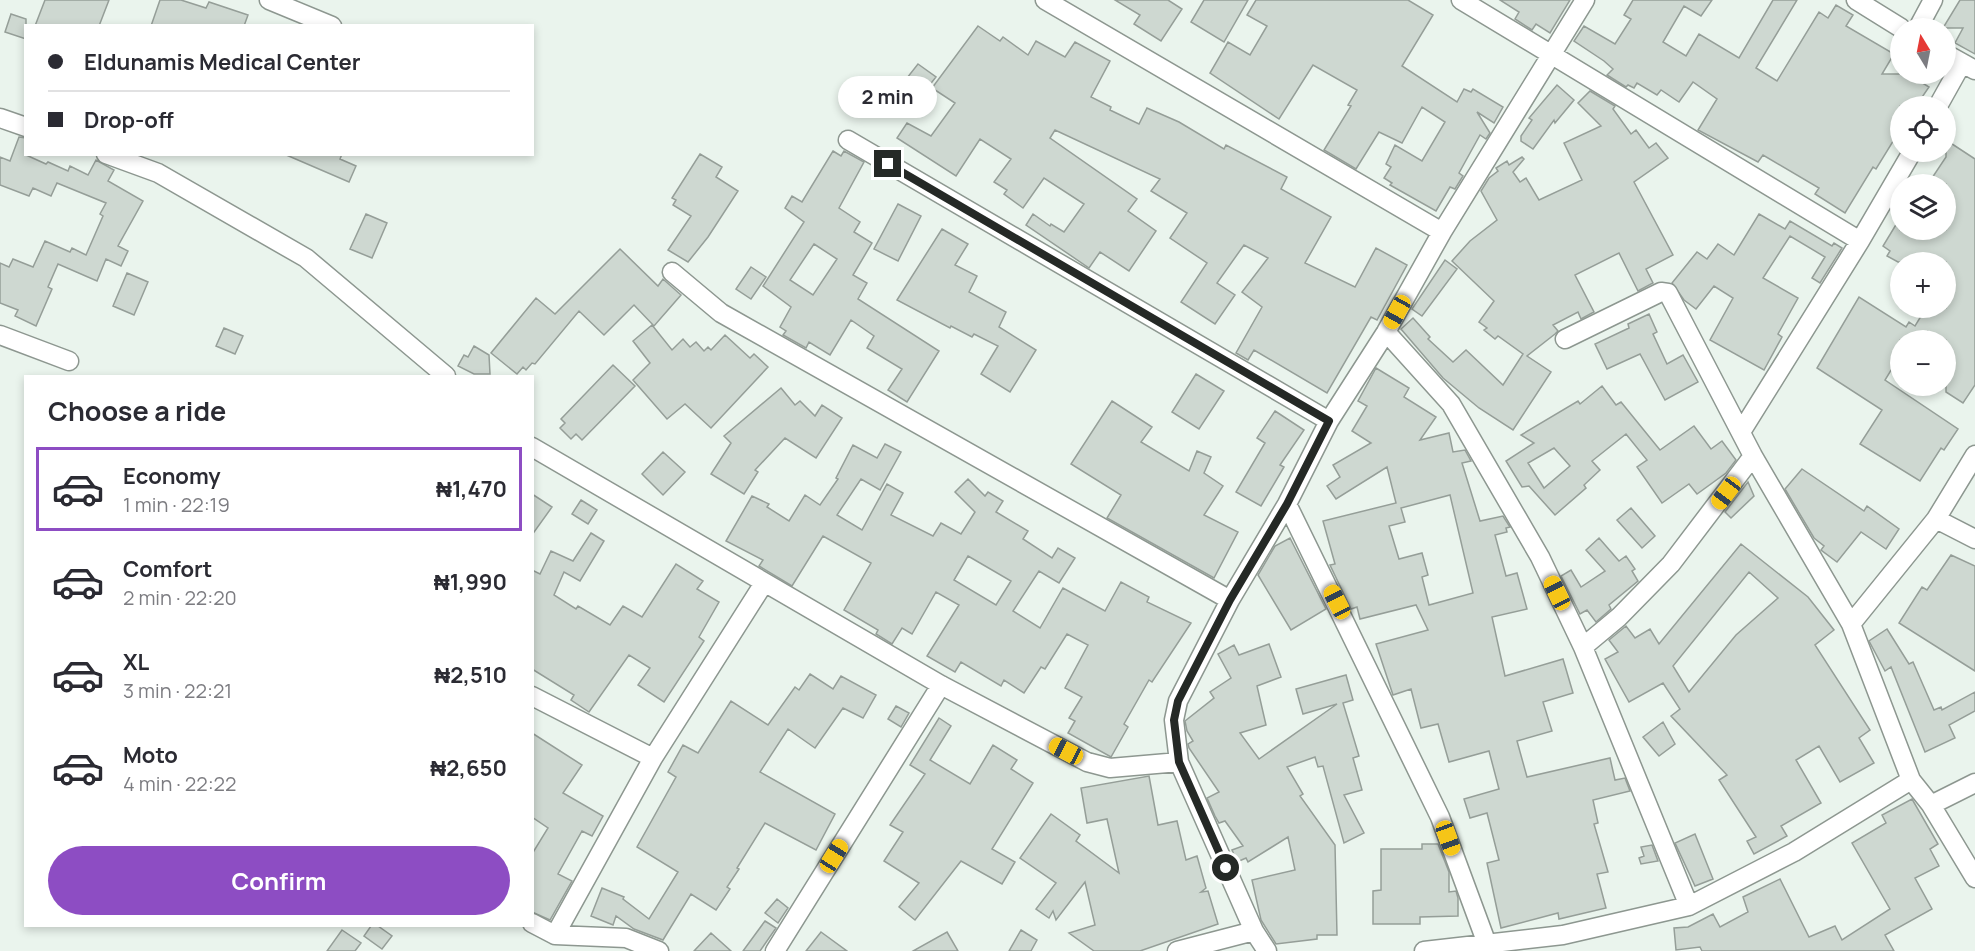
<!DOCTYPE html>
<html lang="en">
<head>
<meta charset="utf-8">
<style>
	body { margin:0; font-family:Manrope,sans-serif; background:#f2f2f3; color:#2b2b33; height:100vh; display:flex; flex-direction:column; font-size:22px; white-space:nowrap }
	* { box-sizing:border-box; margin:0 }
	p { font-size:20px; color:#7c7c81 }
	.icon { flex:none; width:33px; height:33px; fill:none; stroke:currentColor; stroke-width:2; stroke-linecap:round; stroke-linejoin:round }
	.map { position:relative; flex:1; overflow:hidden }
	.panel { position:absolute; left:24px; top:375px; width:510px; height:552px; display:flex; flex-direction:column; background:#fff; border-radius:0px; box-shadow:0 3px 9px #0003 }
	.panel>* { flex:none }
	.guide { position:absolute; left:24px; top:24px; width:510px; height:132px; border-radius:0px; box-shadow:0 3px 9px #0003; display:grid; align-content:center; height:132px; padding:0 24px; background:#fff }
	.needle { width:39px; rotate:350deg }
	.tools { position:absolute; left:1890px; top:18px; display:grid; gap:12px }
	.tools a { display:grid; place-items:center; width:66px; height:66px; border-radius:50%; background:#fff; box-shadow:0 3px 9px #0003; font-size:30px }
	.end { position:absolute; width:27px; height:27px; margin:-14px; border:8px solid #252926; background:#fff; box-shadow:0 0 0 3px #fff }
	.from { border-radius:50% }
	.bubble { position:absolute; height:42px; border-radius:21px; background:#fff; box-shadow:0 3px 9px #0003; font-size:20px; font-weight:700; line-height:42px; text-align:center }
	.car { position:absolute; width:18px; height:36px; margin:-18px -9px; border-radius:8px; box-shadow:0 0 4px 2px #0007; background:linear-gradient(#f5c518 24%,#345 0 40%,#f5c518 0 76%,#345 0 86%,#f5c518 0) }
	.guide b { display:flex; align-items:center; gap:21px; height:57px; font-size:22px }
	.guide b+b { border-top:2px solid #e1e1e2 }
	.guide i { width:15px; height:15px; background:#2b2b33 }
	ul { padding:0; list-style:none }
	li { display:flex; align-items:center; gap:18px; height:84px; margin:0 12px 9px; padding:0 12px; border:3px solid transparent; border-radius:0px }
	li div { flex:1 }
	li b { display:block; font-size:22px }
	li em { font-style:normal; font-weight:700 }
	li.active { border-color:#8d4dc3 }
	li>.icon { width:54px; height:54px; stroke-width:1.5 }
	h2 { padding:0 24px; font-size:27px; line-height:72px }
	.primary-button { display:flex; gap:12px; margin-top:auto; padding:12px 24px }
	.primary-button a { flex:1; height:69px; border-radius:36px; background:#8d4dc3; color:#fff; font-size:24px; font-weight:700; line-height:69px; text-align:center }
	.map>svg:first-child { display:block }
</style>
</head>
<body>
<div class="map">
<svg width="1975" height="951" viewBox="0 0 1975 951">
	<rect width="100%" height="100%" fill="#eaf4ed"/>
	<path fill="#ced8d1" stroke="#959e98" stroke-width="1.5" fill-rule="evenodd" d="M45,0H109L99,26H35Z
		M160,0H181L206,8L209,2L248,15L244,26H151Z
		M1115,0H1168L1182,9L1161,41L1134,24L1140,15Z
		M1204,0H1248L1224,42L1191,22Z
		M1256,0H1408L1433,15L1402,66L1457,102L1464,89L1471,92L1473,89L1503,107L1494,123L1477,112L1490,133L1486,139L1480,135L1459,173L1463,176L1455,189L1450,187L1436,211L1390,185L1392,183L1384,178L1391,167L1386,164L1395,145L1422,161L1445,122L1422,107L1402,143L1379,132L1356,169L1324,150L1351,106L1348,105L1357,90L1313,65L1279,119L1210,73L1228,42L1250,55L1267,26L1247,15Z
		M1500,0H1570L1550,33L1536,24L1532,30L1515,19L1519,12Z
		M1633,0H1712L1701,16L1684,6L1663,42L1686,56L1699,34L1739,58L1773,0H1797L1756,68L1777,81L1819,12L1828,18L1836,5L1853,15L1846,26L1894,54L1882,74H1908L1929,87L1916,106H1900V130L1876,169L1873,167L1845,213L1815,194L1819,188L1763,155L1758,162L1698,130L1717,99L1693,82L1679,102L1661,90L1657,95L1637,83L1634,88L1628,85L1626,87L1607,75L1613,69L1604,61L1574,41L1584,26L1615,44L1631,19L1624,15Z
		M1960,0H1975V54L1955,43L1963,28H1943Z
		M11,14L26,19V39L5,32Z
		M978,26L1000,41L1003,37L1028,55L1036,41L1065,57L1075,42L1110,61L1091,97L1111,107L1110,110L1139,124L1147,108L1179,122L1224,149L1226,145L1287,177L1281,189L1331,217L1305,263L1355,287L1376,248L1407,265L1377,320L1371,317L1327,393L1254,350L1248,360L1236,353L1262,307L1242,292L1268,258L1244,245L1217,283L1235,295L1215,324L1181,302L1207,263L1170,238L1187,213L1151,191L1160,179L1055,130L1050,138L1137,199L1128,211L1156,231L1129,271L1100,252L1089,268L1026,225L1033,214L1050,226L1051,224L1064,232L1084,204L1044,178L1023,208L1004,194L1007,190L994,182L1011,159L980,139L956,176L897,138L907,123L931,136L955,103L932,88Z
		M918,64L936,77L921,96L903,83Z
		M1557,85L1574,100L1555,123L1554,120L1533,149L1521,141V136L1532,120L1529,118Z
		M1590,91L1615,106L1613,109L1631,134L1636,130L1649,148L1656,143L1668,158L1634,182L1673,255L1646,269L1653,283L1638,291L1619,253L1575,275L1594,312L1581,319L1578,312L1553,325L1558,331L1555,334L1527,356L1551,372L1513,430L1479,408L1443,378L1401,329L1413,318L1430,337L1428,339L1453,362L1466,350L1503,385L1523,354L1498,336L1495,339L1484,330L1487,328L1479,322L1494,301L1452,261L1470,241L1497,220L1481,191L1489,178L1498,171L1496,168L1507,161L1509,165L1522,157L1524,159L1513,172L1520,182L1526,178L1539,200L1582,180L1564,143L1601,126L1578,103Z
		M19,137L26,138V155L46,164L48,162L68,171L70,166L88,175L96,160L114,170L108,181L143,201L118,246L128,251L121,266L106,259L97,281L58,264L48,287L52,289L36,326L15,316L18,310L0,303V263L9,267L13,259L33,267L45,241L70,252L72,248L86,255L103,216L100,214L106,203L57,183L51,196L33,188L29,196L0,185V157L10,161Z
		M1946,140L1975,159V385L1963,403L1946,392V340L1927,331L1938,340H1900V365L1896,362L1885,380L1958,429L1944,450L1941,448L1920,481L1860,444L1882,410L1817,368L1859,297L1906,327L1909,322L1915,326L1926,308H1946V262H1898L1887,256L1890,251L1883,246L1897,223L1900,224V230H1946V184H1928L1946,157Z
		M833,151L841,156L844,151L864,162L839,208L860,222L854,232L872,243L853,275L867,283L858,299L939,351L907,402L888,390L902,369L867,348L874,336L851,320L830,355L809,342L806,348L783,335L786,331L780,327L791,307L763,286L804,222L785,208L792,196L802,202ZM814,244L837,259L813,295L790,280Z
		M284,154H342L340,159L356,166L349,182Z
		M700,154L722,167L716,177L738,191L708,237L688,262L668,250L691,216L673,205L676,200L672,198Z
		M898,204L921,216L898,261L874,249Z
		M366,214L387,223L372,258L350,249Z
		M1759,214L1785,229L1790,221L1832,246L1834,243L1842,248L1820,283L1812,278L1825,257L1790,236L1763,278L1798,298L1778,334L1782,337L1764,370L1710,340L1733,298L1714,286L1696,309L1684,300L1672,283L1697,252L1707,259L1718,244L1734,255Z
		M942,229L968,244L955,265L977,276L969,292L1006,312L999,327L1036,350L1010,392L981,374L998,346L974,334L972,337L951,326L950,328L897,300Z
		M620,249L658,286L663,279L681,295L654,326L634,305L604,335L579,311L535,364L532,363L526,370L523,367L517,374L491,353L536,298L555,314Z
		M1445,260L1457,269L1422,316L1412,309Z
		M751,267L766,277L751,299L736,289Z
		M127,273L148,282L134,315L113,306Z
		M1649,314L1657,332L1653,334L1667,364L1683,355L1698,382L1665,400L1640,354L1607,369L1595,344L1629,328L1628,324Z
		M652,325L672,350L683,339L690,347L696,342L704,351L708,347L711,350L725,335L750,358L754,354L768,367L711,428L685,404L667,419L633,380L650,363L633,341Z
		M224,328L243,336L235,354L216,346Z
		M474,346L489,355L490,374H474L458,366L464,355L468,357Z
		M613,365L635,386L582,440L576,434L571,439L560,428L565,423L561,419Z
		M1376,368L1409,388L1404,397L1436,417L1420,440L1449,433L1453,452L1465,450L1471,461L1462,463L1480,521L1503,516L1510,527L1506,528L1507,532L1495,535L1506,576L1517,573L1527,609L1492,617L1505,676L1563,659L1573,693L1543,702L1552,731L1517,741L1527,777L1610,758L1615,780L1625,778L1630,791L1593,800L1598,823L1594,824L1608,872L1597,874L1606,908L1559,919L1558,913L1501,928L1487,863L1499,860L1487,813L1470,818L1464,799L1499,789L1489,751L1449,762L1438,724L1421,728L1411,689L1393,695L1376,644L1428,630L1416,605L1360,619L1357,607L1351,609L1330,565L1335,564L1323,521L1396,503L1387,467L1336,499L1327,486L1340,477L1333,465L1371,443L1352,431L1367,406L1358,401ZM1450,495L1473,593L1429,605L1422,577L1428,575L1422,553L1399,559L1389,526L1405,522L1401,508Z
		M1196,374L1224,391L1199,429L1172,412Z
		M1602,386L1616,405L1621,402L1660,450L1694,426L1711,449L1722,441L1736,460L1726,473L1697,494L1689,484L1662,503L1637,467L1647,460L1626,434L1592,461L1600,470L1584,485L1586,488L1555,515L1529,486L1522,487L1506,461L1534,443L1521,435L1578,401L1580,404ZM1554,448L1570,466L1544,488L1528,463Z
		M781,388L795,405L800,401L815,416L822,405L842,418L816,458L785,438L755,470L758,472L744,494L711,474L731,443L724,436Z
		M1112,401L1152,427L1141,442L1189,471L1197,451L1211,457L1204,473L1223,486L1204,515L1238,532L1214,578L1107,518L1121,495L1071,464Z
		M1275,411L1304,430L1280,465L1284,467L1261,506L1236,492L1265,443L1257,438Z
		M885,444L901,452L880,490L861,479L837,515L862,530L887,484L903,493L891,515L933,536L941,523L961,534L975,512L955,492L968,479L985,496L988,492L1003,501L996,512L1028,531L1023,539L1052,558L1058,548L1075,558L1059,583L1039,571L1013,611L1040,628L1063,588L1105,611L1121,582L1149,597L1147,602L1191,623L1152,682L1149,680L1124,724L1128,727L1111,757L1068,733L1075,721L1069,718L1082,697L1065,688L1088,645L1067,634L1045,669L1041,667L1024,693L1004,680L1001,686L961,662L955,672L927,656L959,605L936,592L912,634L902,628L892,644L876,634L878,630L844,610L871,563L823,536L792,586L759,566L763,560L726,541L752,496L769,504L767,507L789,521L805,495L820,505L838,479L836,478L853,445L877,458ZM968,556L1011,581L996,605L954,580Z
		M663,452L685,472L663,495L642,474Z
		M1802,469L1864,511L1867,506L1899,529L1886,549L1861,532L1837,562L1821,550L1824,546L1814,538L1785,489Z
		M1748,482L1754,496L1731,518L1725,512Z
		M532,494L552,507L532,535Z
		M581,500L597,510L588,524L572,514Z
		M1631,508L1655,536L1642,548L1617,520Z
		M591,533L604,541L580,581L564,572L554,595L576,609L578,606L610,625L623,606L642,617L676,564L703,581L697,589L719,602L699,637L704,641L664,702L638,685L650,668L629,655L589,712L571,700L574,695L532,669V570L540,574L551,551L573,561Z
		M1290,538L1326,609L1291,630L1258,575L1275,546Z
		M1599,538L1619,561L1626,556L1635,569L1632,571L1638,581L1609,605L1611,609L1596,622L1587,610L1580,614L1561,576L1571,570L1581,587L1605,571L1586,550Z
		M1741,544L1808,597L1834,630L1815,645L1870,730L1859,738L1874,763L1840,782L1819,746L1796,760L1821,803L1781,826L1787,836L1754,854L1747,841L1756,837L1719,780L1727,775L1671,716L1680,709L1663,683L1629,702L1605,659L1618,652L1609,640L1626,626L1635,638L1650,629L1659,644ZM1749,572L1778,598L1736,635L1689,692L1673,666Z
		M1951,555L1975,566V671L1899,623L1922,587L1927,590Z
		M1887,629L1909,664L1913,662L1934,710L1941,707L1942,710L1975,692V711L1949,725L1955,738L1925,752L1891,667L1885,671L1869,641Z
		M1269,644L1281,677L1257,686L1266,725L1240,733L1259,759L1337,704L1303,714L1296,689L1346,675L1353,700L1343,703L1359,756L1353,758L1362,790L1344,795L1364,833L1344,843L1323,766L1318,767L1315,757L1287,767L1303,794L1300,796L1335,845L1337,935H1317V939L1276,944L1261,920L1252,880L1295,870L1288,837L1248,862L1246,858L1237,862L1232,850L1243,846L1225,821L1219,823L1215,816L1207,798L1219,792L1189,748L1188,744L1193,741L1187,731L1185,721L1214,698L1210,692L1231,678L1218,654L1234,645L1239,655Z
		M810,674L833,689L841,676L876,695L863,718L843,708L815,748L788,729L760,772L835,814L816,850L765,823L737,868L739,869L727,887L730,889L716,910L691,894L663,940L634,929L616,916L613,925L591,916L602,888L624,897L623,899L649,919L678,872L637,847L676,777L668,772L683,745L698,753L731,701L768,725L795,687L799,690Z
		M896,706L909,713L901,727L888,719Z
		M939,718L951,726L930,760L970,784L993,745L1017,760L1011,769L1033,783L992,849L1015,862L1002,884L961,861L915,920L899,907L919,883L884,861L903,832L890,825L925,774L910,765Z
		M1663,722L1675,744L1659,756L1643,737Z
		M532,733L582,765L563,793L603,816L592,836L582,831L558,874L572,881L550,920L532,912V854L548,828L532,817Z
		M1149,776L1158,825L1177,821L1186,860L1197,856L1206,888L1201,892L1208,891L1218,924L1140,951H1094L1069,933L1095,925L1085,882L1056,920L1053,911L1049,918L1036,909L1056,883L1020,858L1051,814L1080,835L1076,841L1119,873L1107,819L1087,823L1081,788Z
		M1912,799L1938,844L1930,849L1939,866L1915,878L1932,909L1885,935L1894,951H1702L1700,947L1676,950L1674,928L1688,927L1713,914L1720,927L1748,912L1743,897L1780,879L1809,937L1835,926L1842,940L1890,909L1852,843L1886,823L1882,815Z
		M1695,834L1713,879L1695,886L1675,843Z
		M1422,844H1438L1449,872V892L1456,891L1458,898V916L1420,917V924H1373V891L1381,890V849H1422Z
		M1652,845L1658,861L1641,864L1639,858L1644,856L1641,847Z
		M777,899L788,908L778,923L765,913Z
		M765,921L776,928L760,951H743Z
		M371,926H378L392,936L382,949L364,936Z
		M342,930L361,943L355,951H327Z
		M1021,930L1037,940L1031,951H1009Z
		M821,932L847,951H806Z
		M947,932L958,951H913Z
		M711,933L731,951H694Z"/>
	<g fill="none" stroke-linecap="round" stroke-linejoin="round">
		<g stroke="#8d9790" stroke-width="21">
			<path id="minor" d="M269,0L332,26
				M1045,0L1442,232
				M1461,0L1860,241
				M1856,0L1901,28
				M1918,28L1933,0
				M1946,54L1975,70
				M1938,106L1962,63
				M0,118L26,127
				M848,140L1329,421
				M106,154L158,173L306,258L446,376
				M672,272L721,313L1230,600
				M1386,332L1451,404L1540,557L1583,647L1689,906
				M0,335L69,361
				M1565,339L1661,292L1668,293L1753,456L1851,624L1911,780L1931,805L1975,878
				M1741,432L1860,241L1912,152
				M532,447L941,685L1087,762L1110,768L1179,762
				M1287,504L1440,817L1487,944
				M1936,519L1975,539
				M1851,624L1936,519L1975,455
				M1583,647L1619,617L1671,564L1753,456
				M532,696L653,758
				M1931,805L1975,783
				M532,923L555,935L626,938L659,951
				M555,935L653,758L764,583
				M775,951L941,685
				M1177,951L1254,931
				M1267,951L1254,931L1179,762L1174,720L1178,701L1230,600L1287,504L1329,421L1386,332L1442,232L1585,0
				M1424,951L1563,935L1689,906L1794,852L1911,780"/>
		</g>
		<use href="#minor" stroke="#fff" stroke-width="18"/>
	</g>
	<g fill="none" stroke-linecap="round" stroke-linejoin="round">
		<path stroke="#252926" stroke-width="8" d="M888,164L1329,421L1287,504L1230,600L1178,701L1174,720L1179,762L1226,868"/>
	</g>
</svg>
<div class="tools">
<a><svg class="needle" viewBox="-14 -14 28 28"><path d="M0-13l5 13h-10z" fill="#e53935"/><path d="M0 13l5-13h-10z" fill="#7c7c81"/></svg></a>
<a><svg class="icon" aria-label="locate" viewBox="0 0 24 24"><circle cx="12" cy="12" r="6"/><path d="M12 2v4M12 18v4M2 12h4M18 12h4"/></svg></a>
<a><svg class="icon" aria-label="layers" viewBox="0 0 24 24"><path d="M12 4l9 5-9 5-9-5zM3 14l9 5 9-5"/></svg></a>
<a>+</a>
<a>−</a>
</div>
<i class="end from" style="left:1226px;top:868px"></i>
<i class="end" style="left:888px;top:164px"></i>
<div class="bubble" style="left:838px;top:76px;width:99px">2 min</div>
<i class="car" style="left:1397px;top:312px;rotate:209deg"></i>
<i class="car" style="left:1726px;top:493px;rotate:217deg"></i>
<i class="car" style="left:1557px;top:593px;rotate:334deg"></i>
<i class="car" style="left:1337px;top:602px;rotate:333deg"></i>
<i class="car" style="left:1066px;top:751px;rotate:298deg"></i>
<i class="car" style="left:1448px;top:838px;rotate:160deg"></i>
<i class="car" style="left:834px;top:856px;rotate:32deg"></i>
<div class="guide">
<b><i class="from"></i>Eldunamis Medical Center</b>
<b><i></i>Drop-off</b>
</div>
<section class="panel">
<h2>Choose a ride</h2>
<ul>
<li class="active"><svg class="icon" aria-label="car" viewBox="0 0 24 24"><path d="M5 17H2v-5l4-1 3-4h7l3 4 3 1v5h-3M9 17h6M6 11h13"/><circle cx="7" cy="17" r="2"/><circle cx="17" cy="17" r="2"/></svg><div><b>Economy</b><p>1 min · 22:19</p></div><em>₦1,470</em></li>
<li><svg class="icon" aria-label="car" viewBox="0 0 24 24"><path d="M5 17H2v-5l4-1 3-4h7l3 4 3 1v5h-3M9 17h6M6 11h13"/><circle cx="7" cy="17" r="2"/><circle cx="17" cy="17" r="2"/></svg><div><b>Comfort</b><p>2 min · 22:20</p></div><em>₦1,990</em></li>
<li><svg class="icon" aria-label="car" viewBox="0 0 24 24"><path d="M5 17H2v-5l4-1 3-4h7l3 4 3 1v5h-3M9 17h6M6 11h13"/><circle cx="7" cy="17" r="2"/><circle cx="17" cy="17" r="2"/></svg><div><b>XL</b><p>3 min · 22:21</p></div><em>₦2,510</em></li>
<li><svg class="icon" aria-label="car" viewBox="0 0 24 24"><path d="M5 17H2v-5l4-1 3-4h7l3 4 3 1v5h-3M9 17h6M6 11h13"/><circle cx="7" cy="17" r="2"/><circle cx="17" cy="17" r="2"/></svg><div><b>Moto</b><p>4 min · 22:22</p></div><em>₦2,650</em></li>
</ul>
<div class="primary-button"><a>Confirm</a></div>
</section>
</div>
</body>
</html>
